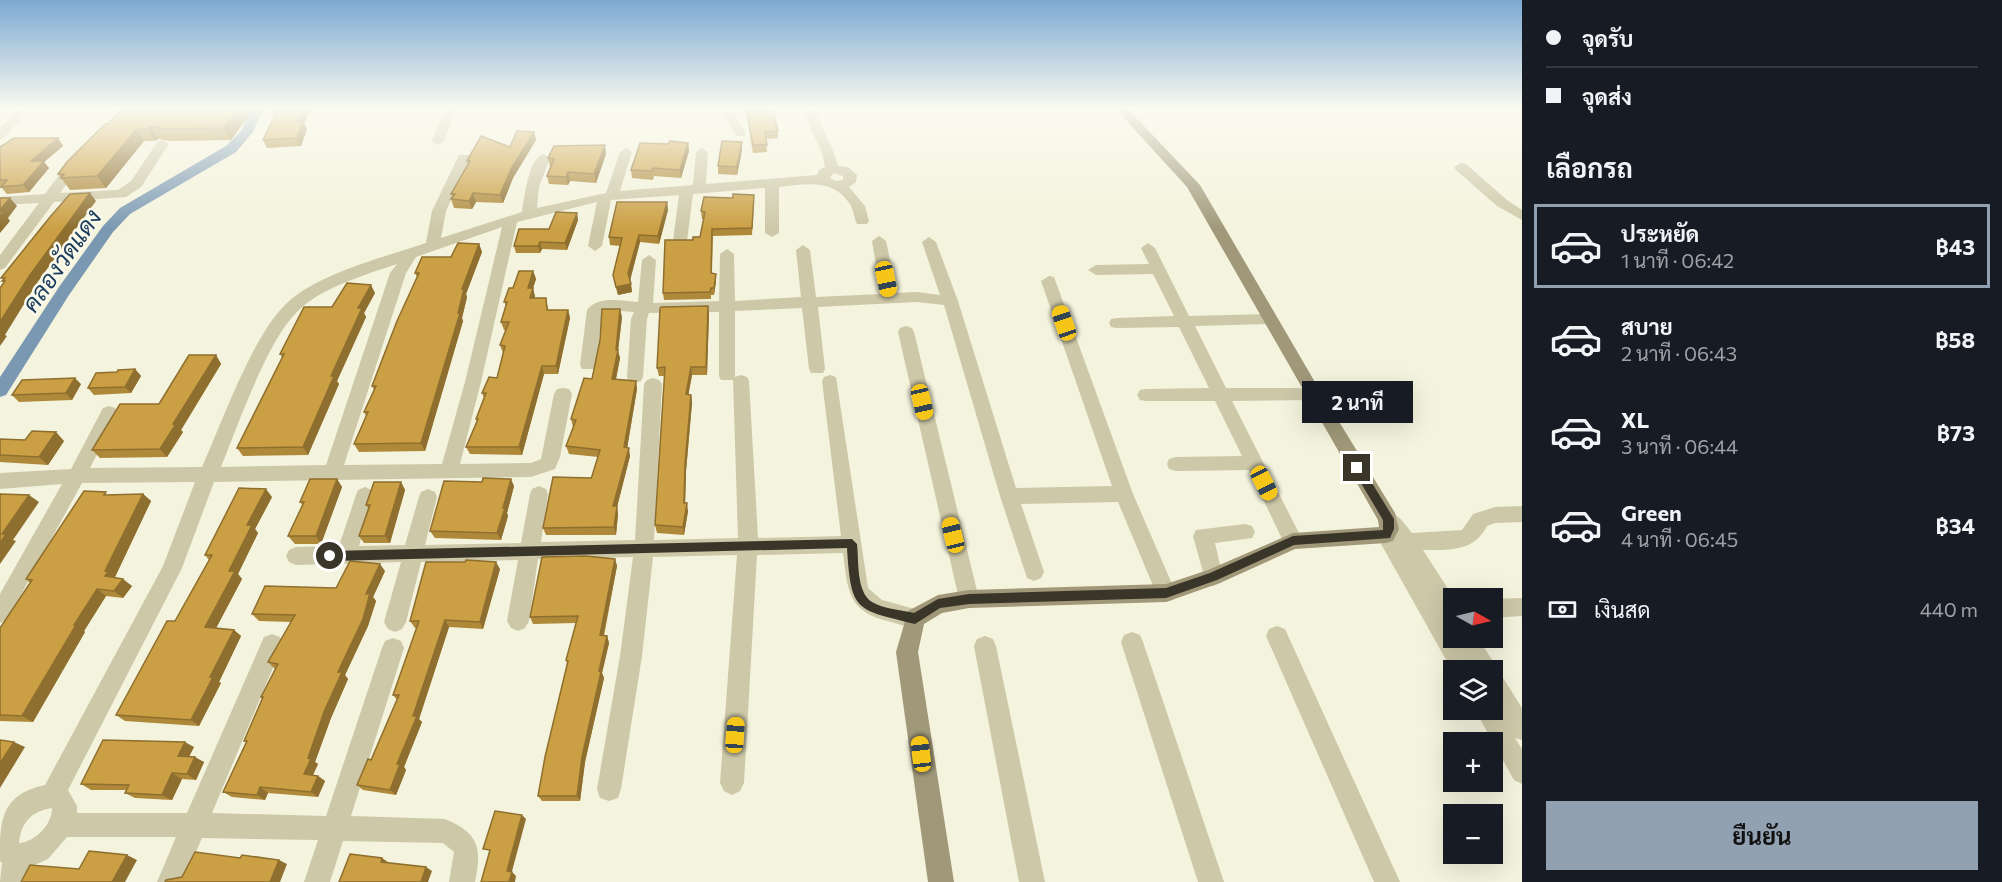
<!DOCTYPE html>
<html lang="th">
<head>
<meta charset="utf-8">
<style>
	body { margin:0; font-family:Commissioner,Sarabun,sans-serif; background:#20242c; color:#f1f3f6; height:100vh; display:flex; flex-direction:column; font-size:22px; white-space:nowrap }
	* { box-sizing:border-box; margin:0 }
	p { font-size:20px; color:#9ea1a6 }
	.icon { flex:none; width:33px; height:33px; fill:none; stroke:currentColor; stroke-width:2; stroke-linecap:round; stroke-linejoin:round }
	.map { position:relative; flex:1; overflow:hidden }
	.side { display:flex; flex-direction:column; background:#171b24; width:480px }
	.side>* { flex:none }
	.banner { display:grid; align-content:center; height:132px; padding:0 24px; background:#171b24 }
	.needle { width:39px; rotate:98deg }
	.controls { position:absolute; left:1443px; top:588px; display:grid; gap:12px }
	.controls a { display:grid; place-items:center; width:60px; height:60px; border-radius:0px; background:#171b24; box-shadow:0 6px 24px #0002; font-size:30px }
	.end { position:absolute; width:27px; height:27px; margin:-14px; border:8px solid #393529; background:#fff; box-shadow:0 0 0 3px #fff }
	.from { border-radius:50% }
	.bubble { position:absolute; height:42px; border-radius:0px; background:#171b24; box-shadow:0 6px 24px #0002; font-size:20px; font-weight:700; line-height:42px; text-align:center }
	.car { position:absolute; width:18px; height:36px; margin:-18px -9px; border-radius:8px; box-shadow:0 0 4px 2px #0007; background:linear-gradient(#f5c518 24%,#345 0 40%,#f5c518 0 76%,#345 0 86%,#f5c518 0) }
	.banner b { display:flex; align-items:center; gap:21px; height:57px; font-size:22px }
	.banner b+b { border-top:2px solid #363941 }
	.banner i { width:15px; height:15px; background:#f1f3f6 }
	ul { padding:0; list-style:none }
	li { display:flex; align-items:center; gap:18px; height:84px; margin:0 12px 9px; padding:0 12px; border:3px solid transparent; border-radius:0px }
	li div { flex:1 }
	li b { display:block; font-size:22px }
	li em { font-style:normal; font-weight:700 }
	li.selected { border-color:#91a1b1 }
	li>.icon { width:54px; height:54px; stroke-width:1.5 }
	h2 { padding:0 24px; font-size:27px; line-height:72px }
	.pay { display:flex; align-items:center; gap:15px; height:66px; padding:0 24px; font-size:22px }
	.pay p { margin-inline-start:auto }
	.action { display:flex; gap:12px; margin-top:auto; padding:12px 24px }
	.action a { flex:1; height:69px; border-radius:0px; background:#91a1b1; color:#111; font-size:24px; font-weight:700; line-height:69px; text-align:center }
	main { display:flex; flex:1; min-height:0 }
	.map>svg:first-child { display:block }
</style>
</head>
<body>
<main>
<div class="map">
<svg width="1522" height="882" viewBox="0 0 1522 882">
	<rect width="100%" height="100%" fill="#f4f3dd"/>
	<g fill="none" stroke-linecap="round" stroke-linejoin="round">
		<path fill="#7a98b2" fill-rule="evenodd" d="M252,107H264L253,132L236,152L130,214L113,232L69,295L6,395L0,397V377L59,287L103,226L120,208L226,146L241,131Z"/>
		<path fill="#cdc8a8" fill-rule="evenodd" d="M20,107H32L4,138L0,139V128Z
			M445,107H457L444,141L438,145L432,141Z
			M719,107H731L746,133L744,136H736Z
			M801,107H813L834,153L838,166L848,167L857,175L856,182L849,187L865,206L869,221L867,224H857C854,218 854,212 851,206C835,178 806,184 779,187V233L772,237L765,233V188L693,194L687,241L680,246L673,241L679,195L611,200L602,246L595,251L588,246L597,202L517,222L481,382L460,464L531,463L541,459L554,394L557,389L563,388L569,389L572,394L560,457L555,469L531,477L214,482L182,568L68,790L77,806V813H187L264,637L272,634L280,637L283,644L212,813L326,816L382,648L385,641L393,638L401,641L404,648L351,816L445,819C479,833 482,848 475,882H449L454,852L443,843L343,841L330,882H304L318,840L202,838L183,882H157L176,837H67L48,859L28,868L20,882H0L2,863L0,861C0,821 0,795 45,785L163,566L195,482L82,483L7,620L0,623V594L62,484L0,489V473L71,469L103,408L109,406L115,408L118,413L90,468L202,467C222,423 253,334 287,303C319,273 385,257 426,243L432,211L459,155H469L471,158L446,211L441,238L522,212C524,198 529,158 543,154L550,158L539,187L537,208L606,193L620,152L626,148L632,152L620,191L693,185L696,152L702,148L708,152L706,184L817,175L819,170L825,167L822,153ZM834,173L843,176V180L836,181L830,178ZM502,227L465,382L442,464L344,465L406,273L416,257ZM397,264L390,273L326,465L221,467C238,426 267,340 298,311C322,287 365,275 397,264ZM52,808C52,825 35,842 19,843C21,823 31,811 52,808Z
			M163,140L169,144L141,187L126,197L54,202L5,268L0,270V255L39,203L0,205V197L45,194L71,159L76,158L83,162L60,193L118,190L131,181L158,141Z
			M1461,163L1466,164L1507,200L1522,210V220L1497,206L1456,170L1454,167Z
			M879,236L886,241L897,293L917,292L940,295L922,242L929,237L936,242L958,301L1016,488L1112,486L1041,281L1049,276L1054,277L1133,494L1176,593L1173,600L1166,602L1159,600L1118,502L1021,504L1044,572L1041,578L1034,581L1027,578L1000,496L944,305L917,302L818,307L825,369L823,373H811L809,369L802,308L735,311V377L741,375L747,377L749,381L758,538L841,536L822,381L824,377L830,375L836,377L868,588L882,600L922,611L926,618L922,625C912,629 902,625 891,622C847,612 848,591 843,553L757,555L744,783L740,791L732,795L724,791L720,783L737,555L653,557L642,656L621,789L618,798L609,801L600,798L597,789L620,656L633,557L538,559L529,621L525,628L518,631L511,628L507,621L518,560L421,562L406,622L402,629L395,632L388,629L384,622L401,562L296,565L289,562L286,556L289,550L296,547L339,546L356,495L358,490L365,487L372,490L374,495L359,546L405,545L419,497L421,492L428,489L435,492L437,497L425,545L521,543L530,494L532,489L539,486L546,489L548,494L541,542L635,540L644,384L647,380L653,378L659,380L662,384L654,540L738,538L733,380H721L719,376V312L649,313L647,319L643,377L641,381L635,383L629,381L627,377L631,319L634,312L607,310L602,313L596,365L594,369H582L580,365L587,310C598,295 622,301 638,302L642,260L649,255L656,260L653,303L719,301L720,254L727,249L734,254L735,301L801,297L796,250L803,245L810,250L816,297L881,294L872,241Z
			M1148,243L1155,248L1189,316L1269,314L1275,315L1277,319L1275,323L1269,324L1195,326L1226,388H1313L1319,389L1322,394L1319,399L1313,400L1232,401L1303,541L1300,547L1293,549L1286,547L1249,470L1176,471L1169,469L1167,464L1169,459L1176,457L1242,456L1215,401H1146L1140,400L1137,395L1140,390L1146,389L1209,388L1179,327L1117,328L1111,327L1109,323L1111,319L1117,318L1174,316L1153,274L1096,275L1088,270L1096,265L1149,264L1141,248Z
			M906,326L912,328L914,332L979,599L976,606L969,608L962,606L959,599L898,332L900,328Z
			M1522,506V522L1495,523L1487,526C1474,552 1449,550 1423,550L1454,598V625L1448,623L1454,638H1478L1494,663L1496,672L1500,673L1522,708V740L1515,738L1522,749V784L1514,780L1475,710H1492V670H1454V674L1376,535L1379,529L1383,528L1378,519L1381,513C1396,508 1403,523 1412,533L1462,530L1473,514L1495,507Z
			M1245,524L1252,526L1255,532L1252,538L1215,543L1223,577L1220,583L1213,586L1206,583L1193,536L1196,530Z
			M1522,598V616L1492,618V599Z
			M1277,626L1285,629L1400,882H1374L1266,636L1269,629Z
			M1132,632L1140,635L1143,642L1224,882H1198L1121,642L1124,635Z
			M985,636L993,639L996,646L1045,882H1019L974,646L977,639Z"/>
		<path fill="#a09879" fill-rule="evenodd" d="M1114,107H1126L1200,185L1319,389L1395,513L1399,529L1393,541L1386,543L1295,549L1220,583L1166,602L969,608L942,613L924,624L918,652L954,882H928L896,652L908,611L938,595L969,590L1166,584L1208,570L1293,533L1379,527L1378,520L1187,187Z"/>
	</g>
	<path fill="#af893a" d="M123,107H253L254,108L231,140L170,141L158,139L155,141H144L106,188L70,190L58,174L108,124Z
		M273,107H312L304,123L307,129L301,146L267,148L263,140L274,116L271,109Z
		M745,107H772L778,131V138L766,139L767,152L753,153Z
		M534,132L536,140L513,178L503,203L476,202L472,209L454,208L451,199L453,197L451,194L468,165L467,161L510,147Z
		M58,138L63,146L44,162L49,168L29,192L7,194L2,188H0V147Z
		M742,142V150L737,175L718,174V166Z
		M688,143L689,151L681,178L654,176L653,180L632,178L631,170L668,144Z
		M606,154L596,183L570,181L568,185L549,184L547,176L551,167H550L548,158Z
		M667,202L668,210L659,244L640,242L630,279L632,292L618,295L613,275L620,246L610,245L609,237Z
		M754,202L752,235L713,236L712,273L716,274V281L714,295H711V299L664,300L663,293L693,240L700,237L704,219H702L701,211Z
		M577,213L578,220L567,250L542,249L540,253H516L514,246L549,229Z
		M479,244L482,252L466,294L467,297L462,318L463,321L425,451L359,452L354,444L366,416L364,412L374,390L372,386L417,277L415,273Z
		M533,271L536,279L533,288L535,298L548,306V310H568L570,318L558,374H544L522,455L470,454L466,447L477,421L476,419L484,398L482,393L497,378L503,353L500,345L506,330H504L501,322L506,305L504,302Z
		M375,293L364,313L366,317L337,381L339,384L308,455L243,456L237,448L282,357L280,354L332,307Z
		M709,314L707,375H692L688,395H691L692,403L686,471L685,503L688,511L684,535L657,533L655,525L665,376H659L657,368Z
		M622,317L618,351L620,358L616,380L636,381L637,389L627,448L630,456L617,507L618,514L616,535H546L543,528L592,476L598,457L569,454L566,446L573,427L571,419L592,379Z
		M216,355L221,364L181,430L183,432L167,457L100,458L92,450L159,404Z
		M135,369L141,376L131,393L94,395L88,388L117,372Z
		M81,384L72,400L19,402L12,395Z
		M0,439L25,440L64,441L48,465L0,462Z
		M337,479L342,487L321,544H295L288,536L303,506L300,502Z
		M401,482L405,490L390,543H364L359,536L368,508L366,505Z
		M514,486L507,513L508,516L501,540L435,538L430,531Z
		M143,494L151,501L115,577L132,586L123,598L106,596L84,631L85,632L33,722L0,721V628L30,583L26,579L109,495Z
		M272,497L255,529L258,533L238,574L242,579L216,628L234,630L241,636L219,682L221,683L199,726L125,721L116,715L175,621L209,560L205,555Z
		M615,559L617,566L604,636H607L609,643L602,673L604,678L585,762L580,801H542L538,796L567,664L566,660L576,623L533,624L530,617Z
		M500,569L483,629L449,627L419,719L422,722L404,767L406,770L396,795L363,790L357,785L371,760L397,700L393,695L417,628H415L410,621Z
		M385,571L373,597L376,601L368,626L345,675L348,679L331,718L315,762L318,764L313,775L318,776L325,781L318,797L268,793L265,800L232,797L223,792L246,742L244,741L262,699L261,697L275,669L268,662L291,622L259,621L252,614L336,588Z
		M194,747L189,756L204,762L196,780L182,779L172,800L135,798L125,793L126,790H91L81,784Z"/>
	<path fill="#8e6f2f" d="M240,107H253L254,108L231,140L224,128Z
		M305,107H312L304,123L307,129L301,146L297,138L298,121Z
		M150,126L158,139L155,141L148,129Z
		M137,129L144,141L106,188L97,176Z
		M534,132L536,140L513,178L503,203L500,195L511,169Z
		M58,138L63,146L44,162L49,168L29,192L23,185L31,161Z
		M742,142V150L737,175V167Z
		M688,143L689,151L681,178L680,170Z
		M605,145L606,154L596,183L594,174Z
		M568,172L570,181L568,185L566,177Z
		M90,193L96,201L37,283L5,335L7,336L0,346V322L30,275Z
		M473,193L476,202L472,209L469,201Z
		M10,198L17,206L8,218L10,221L0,233V210Z
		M667,202L668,210L659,244L658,236Z
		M577,213L578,220L567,250L565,243Z
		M639,235L640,242L630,281L628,273Z
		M540,242L542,249L540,253L538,246Z
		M479,244L482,252L466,294L467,297L462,318L463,321L425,451L421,443L462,289Z
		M533,271L536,279L533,288L535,296L532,306L528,288Z
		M716,274V281L714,295V288Z
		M631,284L632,292L618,295L616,287Z
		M371,285L375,293L364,313L366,317L337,381L339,384L308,455L303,447L358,308Z
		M708,306L709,314L707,375L706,367Z
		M620,309L622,317L618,351L620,358L614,387L612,379Z
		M568,310L570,318L558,374L556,366Z
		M216,355L221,364L181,430L183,432L167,457L160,449L173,424Z
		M542,366L544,374L522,455L519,447Z
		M691,367L692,375L687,403L686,394Z
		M135,369L141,376L131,393L125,387Z
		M75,378L81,384L72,400L66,393Z
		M636,381L637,389L626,455L624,447Z
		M691,395L692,403L686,471L685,510L684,503L685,464Z
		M56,432L64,441L48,465L39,457Z
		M629,448L630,456L617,507L618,514L616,535L614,527L613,506Z
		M337,479L342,487L321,544L316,536Z
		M511,479L514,486L507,513L508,516L501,540L497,533Z
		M401,482L405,490L390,543L385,536Z
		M266,489L272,497L255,529L258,533L238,574L242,579L213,634L205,627L247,525Z
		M143,494L151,501L115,577L117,579L105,576V571Z
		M29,495L39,502L13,540L16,541L0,564V543L2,534Z
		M687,503L688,511L684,535L683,527Z
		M615,559L617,566L602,642L600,635Z
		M496,562L500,569L483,629L480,622Z
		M380,564L385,571L373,597L376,601L368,626L345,675L348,679L331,718L315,762L318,764L311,779L304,774L308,758L338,672L366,594Z
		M123,579L132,586L123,598L114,591Z
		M97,589L106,596L84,631L85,632L33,722L22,716L74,625Z
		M445,620L449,627L419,719L422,722L404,767L406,770L396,795L390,790L397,764Z
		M234,630L241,636L219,682L221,683L199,726L191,720L210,677Z
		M607,636L609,643L602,673L604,678L585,762L580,801L577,796L582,757L599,671Z
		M14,742L25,747L0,788V763Z
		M185,742L194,747L187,761L178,756Z
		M195,757L204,762L196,780L187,774Z
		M172,773L182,779L172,800L162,795Z
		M318,776L325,781L318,797L311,792Z
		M260,787L268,793L265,800L257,795Z
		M522,815L526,819L511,875L507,871Z
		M127,855L137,860L125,882H112Z
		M382,858L388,862H381Z
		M279,860L287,864L280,882H270Z
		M426,867L432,871L428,882H421Z
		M512,872L516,876L515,882H509Z"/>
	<path fill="#cb9f43" stroke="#8e6f2f" stroke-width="1.5" d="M123,107H240L224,128L163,129L150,126L148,129H137L97,176L61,178L64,174H58L67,162L105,124H108Z
		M273,107H305L298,121H303L297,138L263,140L278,109H271Z
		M746,107H772L778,131L765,132L767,145H753Z
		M517,131L534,132L511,169L500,195L473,193L469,201L451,199L455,194H451L470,161H467L481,136L510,147Z
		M14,138H58L31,161H44L23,185L1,187L7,180H0V147Z
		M670,141L688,143L680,170L653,168L652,171L631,170L640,143L668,144Z
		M722,141L742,142L737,167L718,166Z
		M605,145L594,174L568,172L566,177L547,176L554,159L548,158L554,146Z
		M90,193L30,275L0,322V288L5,281H2L5,278H1L50,217L70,194Z
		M733,194L754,195L752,228L712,229L711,273L716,274L714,288H711L710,292L663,293L665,240H693V237H700L705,212L701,211L704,197L733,198Z
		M0,198H10L0,210L3,213L0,216Z
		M617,202H667L658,236L639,235L628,273L631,284L616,287L613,275L622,238L609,237Z
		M556,212L577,213L565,243L540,242L538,246H514L519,229H549Z
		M458,243L479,244L462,289H464L458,313H460L421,443L354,444L368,412H364L376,386H372L397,321L419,273H415L422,257H451Z
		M519,271H533L528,288H533L530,298H546L547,310H568L556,366H542L519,447H466L478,419H476L486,393H482L489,377L497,378L505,346L500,345L509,322H501L507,302H504L509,288H513Z
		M347,283L371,285L358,308H362L331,376H334L303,447L237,448L284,354H280L304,307H332Z
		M708,306L706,367H691L686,394L691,395L685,464L684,503H687L683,527L655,525L665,367L657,368L660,309L661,307Z
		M602,309H620L616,350H618L612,379L636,381L624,447L629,448L613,506H617L614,527L543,528L553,477L591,478L592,476L600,450L566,446L576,420L571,419L584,378L592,379L600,340Z
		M189,355H216L173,424H176L160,449L92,450L120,404H159Z
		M135,369L125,387L88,388L96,373L117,372L118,370Z
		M75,378L66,393L12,395L22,380Z
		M32,431L56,432L39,457L0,455V439L25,440Z
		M483,478L511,479L503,508H505L497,533L430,531L444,481L482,482Z
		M310,479H337L316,536H288L304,502H300Z
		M374,482H401L385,536H359L370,505H366Z
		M239,488L266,489L247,525H252L229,571H235L205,627L234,630L210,677H213L191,720L116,715L167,621H175L212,555H205Z
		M84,491L106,492L104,495L143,494L105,571L108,572L105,576L123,579L114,591L97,589L74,625H76L22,716L0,715V628L32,580L26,579Z
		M0,494L29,495L2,534H6L0,543Z
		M586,556L615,559L600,635L607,636L599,671L601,672L582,757L577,796H538L545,757L568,661L566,660L578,616L530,617L542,557Z
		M466,560L496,562L480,622L445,620L413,716H417L397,764H400L390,790L357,785L368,759L371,760L399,695H393L419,621H410L426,562H465Z
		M350,561L380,564L366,594L370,593L363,619L338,672H342L324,712L308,758L311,759L304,774L318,776L311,792L260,787L257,795L223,792L247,741H244L263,697H261L278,664L268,662L295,615L252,614L265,586L336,588Z
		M0,740L14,742L0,763Z
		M103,740L185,742L178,756L195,757L187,774L172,773L162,795L125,793L129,785L81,784Z
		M495,811L522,815L507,871L512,872L509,882H481L490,850L483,849Z
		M89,851L127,855L112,882H21L30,865L79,869Z
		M195,852L240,858L242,855L279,860L270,882H165L166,880L182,877Z
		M350,854L382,858L381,862L426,867L421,882H339Z"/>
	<linearGradient id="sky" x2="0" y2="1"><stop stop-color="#7ca9d2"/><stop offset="0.47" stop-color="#fafaf0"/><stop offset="1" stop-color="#fafaf0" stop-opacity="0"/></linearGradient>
	<rect width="1522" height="230" fill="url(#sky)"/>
	<path fill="#393529" d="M1357,464L1361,465L1394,519V529L1390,538L1294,545L1217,580L1166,598L969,604L940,608L915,624C856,609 851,613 847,548L330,561L324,556L330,551L852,539L857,544C859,561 856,592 872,602C883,609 902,610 914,613L938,599L969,594L1166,588L1210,573L1293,536L1383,530V520L1352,468Z"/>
	<g text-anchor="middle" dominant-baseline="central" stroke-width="5" stroke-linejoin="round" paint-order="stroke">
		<g font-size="24" font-style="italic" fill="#1c3d5d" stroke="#fbfaea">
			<text transform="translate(61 260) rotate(-55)">คลองวัดแดง</text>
		</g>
	</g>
</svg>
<div class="controls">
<a><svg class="needle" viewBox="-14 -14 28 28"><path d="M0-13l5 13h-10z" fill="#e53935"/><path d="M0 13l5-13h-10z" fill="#9ea1a6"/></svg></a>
<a><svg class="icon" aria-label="layers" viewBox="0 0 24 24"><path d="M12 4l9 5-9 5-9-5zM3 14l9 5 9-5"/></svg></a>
<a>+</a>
<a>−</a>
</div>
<i class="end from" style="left:330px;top:556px"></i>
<i class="end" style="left:1357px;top:468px"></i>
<div class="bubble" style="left:1302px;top:381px;width:111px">2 นาที</div>
<i class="car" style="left:886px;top:279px;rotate:168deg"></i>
<i class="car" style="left:1064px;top:323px;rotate:341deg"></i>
<i class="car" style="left:922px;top:402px;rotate:167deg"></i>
<i class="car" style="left:1264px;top:483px;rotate:153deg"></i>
<i class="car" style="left:953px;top:535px;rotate:346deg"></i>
<i class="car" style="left:735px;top:735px;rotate:4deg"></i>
<i class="car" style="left:921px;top:754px;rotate:353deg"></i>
</div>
<section class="side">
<div class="banner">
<b><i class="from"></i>จุดรับ</b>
<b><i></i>จุดส่ง</b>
</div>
<h2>เลือกรถ</h2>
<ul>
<li class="selected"><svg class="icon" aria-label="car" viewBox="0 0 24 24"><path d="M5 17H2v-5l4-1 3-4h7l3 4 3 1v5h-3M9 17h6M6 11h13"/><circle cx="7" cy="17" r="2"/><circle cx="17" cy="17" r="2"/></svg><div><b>ประหยัด</b><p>1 นาที · 06:42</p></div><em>฿43</em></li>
<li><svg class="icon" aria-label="car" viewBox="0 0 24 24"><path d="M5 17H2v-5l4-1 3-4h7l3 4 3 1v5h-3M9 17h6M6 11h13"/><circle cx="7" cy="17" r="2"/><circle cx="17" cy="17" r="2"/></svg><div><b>สบาย</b><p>2 นาที · 06:43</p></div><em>฿58</em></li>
<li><svg class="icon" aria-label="car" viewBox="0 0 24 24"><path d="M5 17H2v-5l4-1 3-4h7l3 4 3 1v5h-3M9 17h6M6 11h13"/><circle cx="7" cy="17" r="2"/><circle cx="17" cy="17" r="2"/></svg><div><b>XL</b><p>3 นาที · 06:44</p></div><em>฿73</em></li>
<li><svg class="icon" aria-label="car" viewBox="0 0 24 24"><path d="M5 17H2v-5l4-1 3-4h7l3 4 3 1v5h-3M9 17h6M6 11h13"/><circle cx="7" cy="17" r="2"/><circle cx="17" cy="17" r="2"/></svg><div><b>Green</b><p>4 นาที · 06:45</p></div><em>฿34</em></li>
</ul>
<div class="pay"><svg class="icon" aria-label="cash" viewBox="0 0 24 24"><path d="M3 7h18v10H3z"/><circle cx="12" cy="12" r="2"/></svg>เงินสด<p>440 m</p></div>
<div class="action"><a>ยืนยัน</a></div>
</section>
</main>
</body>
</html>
